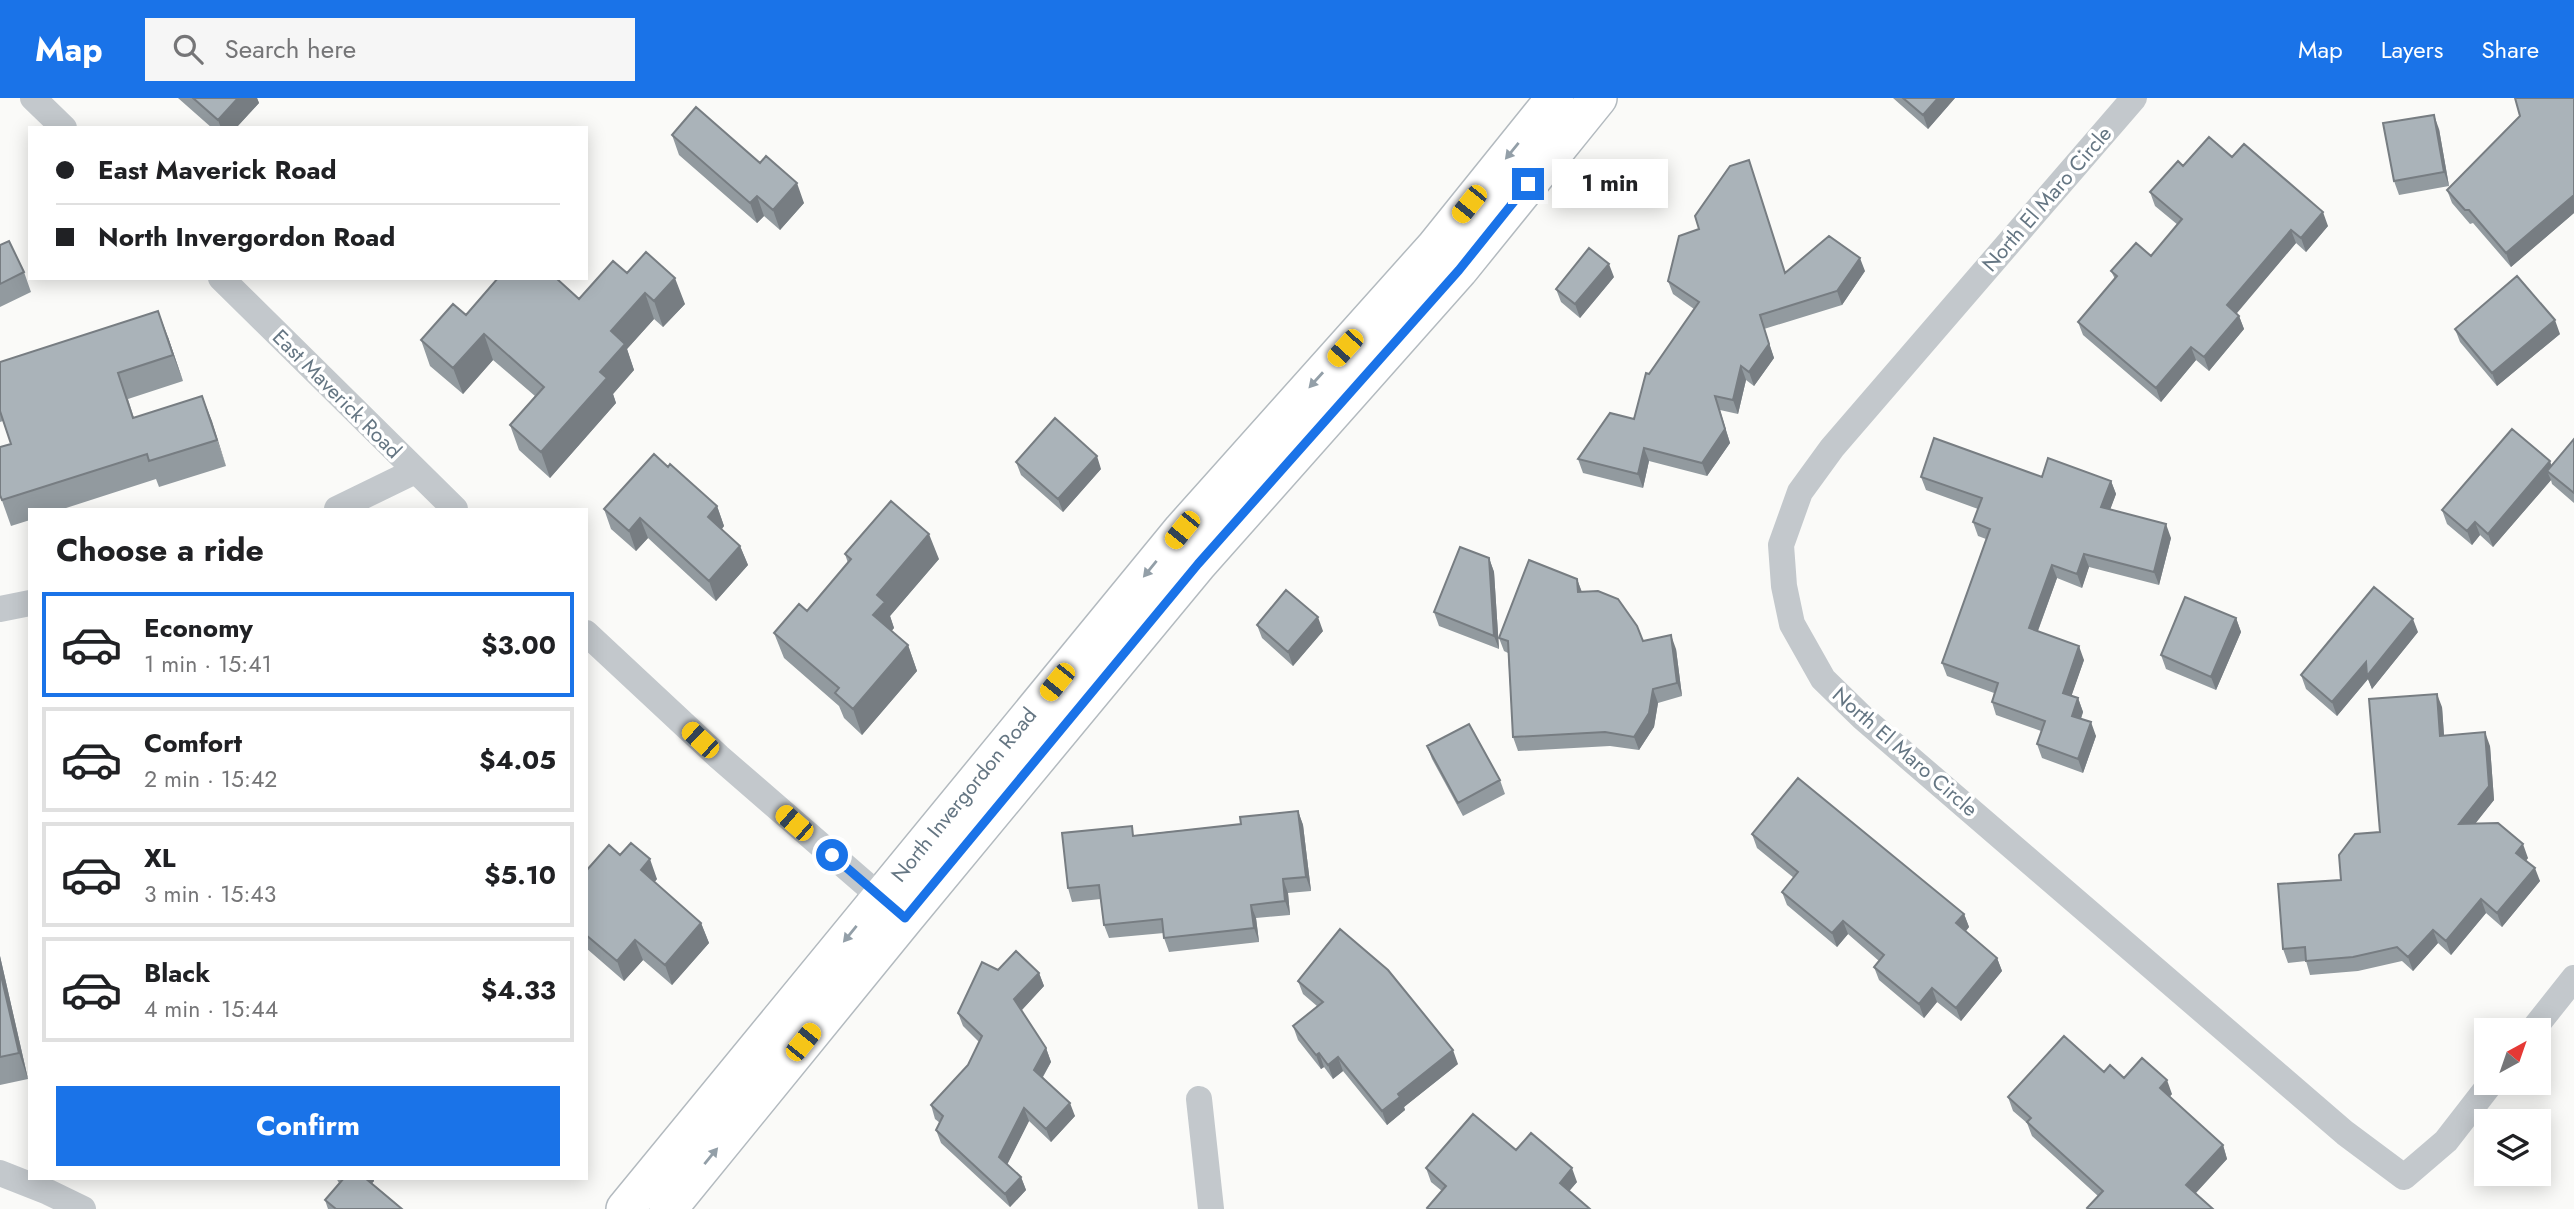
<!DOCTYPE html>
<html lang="en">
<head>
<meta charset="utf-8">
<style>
	body { margin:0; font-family:Jost,sans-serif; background:#f6f6f6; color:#202124; height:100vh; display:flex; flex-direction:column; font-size:26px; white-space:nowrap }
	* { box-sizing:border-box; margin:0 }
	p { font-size:23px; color:#757577 }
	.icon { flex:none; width:38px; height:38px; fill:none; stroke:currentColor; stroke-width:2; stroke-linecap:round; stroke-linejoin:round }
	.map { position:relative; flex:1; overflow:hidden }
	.drawer { position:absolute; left:28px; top:410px; width:560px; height:672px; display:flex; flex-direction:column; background:#fff; border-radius:0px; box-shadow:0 4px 18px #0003 }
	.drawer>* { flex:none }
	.guide { position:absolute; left:28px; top:28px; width:560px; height:154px; border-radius:0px; box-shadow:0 4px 18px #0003; display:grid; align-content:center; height:154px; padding:0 28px; background:#fff }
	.needle { width:46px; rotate:40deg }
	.controls { position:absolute; left:2474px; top:920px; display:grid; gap:14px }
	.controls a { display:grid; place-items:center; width:77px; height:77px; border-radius:0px; background:#fff; box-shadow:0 4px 18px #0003; font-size:35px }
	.end { position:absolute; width:32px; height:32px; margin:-16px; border:9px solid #1a73e8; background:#fff; box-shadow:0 0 0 4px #fff }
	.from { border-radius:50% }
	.bubble { position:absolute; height:49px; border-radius:0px; background:#fff; box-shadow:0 4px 18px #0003; font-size:23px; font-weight:700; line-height:49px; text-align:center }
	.car { position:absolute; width:21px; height:42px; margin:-21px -10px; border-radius:9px; box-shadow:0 0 5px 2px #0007; background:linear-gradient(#f5c518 24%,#345 0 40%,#f5c518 0 76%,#345 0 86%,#f5c518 0) }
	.guide b { display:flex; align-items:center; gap:24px; height:66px; font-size:26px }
	.guide b+b { border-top:2px solid #e0e0e0 }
	.guide i { width:18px; height:18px; background:#202124 }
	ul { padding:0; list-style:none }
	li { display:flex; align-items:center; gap:21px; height:105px; margin:0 14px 10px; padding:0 14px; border:4px solid #e0e0e0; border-radius:0px }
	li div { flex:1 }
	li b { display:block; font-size:26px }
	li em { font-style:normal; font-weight:700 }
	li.on { border-color:#1a73e8 }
	li>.icon { width:63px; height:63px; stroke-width:1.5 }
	h2 { padding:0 28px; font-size:32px; line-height:84px }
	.primary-button { display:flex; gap:14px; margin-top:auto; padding:14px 28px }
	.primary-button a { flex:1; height:80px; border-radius:0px; background:#1a73e8; color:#fff; font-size:28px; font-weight:700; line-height:80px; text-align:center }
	header { display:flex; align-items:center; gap:42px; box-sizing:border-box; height:98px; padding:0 35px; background:#1a73e8; color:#fff }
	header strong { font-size:33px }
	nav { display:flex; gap:38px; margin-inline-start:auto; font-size:24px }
	.search { width:490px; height:63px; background:#f6f6f6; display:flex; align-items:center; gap:18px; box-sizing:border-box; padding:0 24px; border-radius:0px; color:#757577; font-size:26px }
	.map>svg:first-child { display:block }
</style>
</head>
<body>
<header>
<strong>Map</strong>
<div class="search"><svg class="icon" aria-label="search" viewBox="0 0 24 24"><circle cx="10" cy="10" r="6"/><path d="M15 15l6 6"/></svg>Search here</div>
<nav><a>Map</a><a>Layers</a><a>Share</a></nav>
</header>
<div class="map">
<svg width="2574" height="1111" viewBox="0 0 2574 1111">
	<rect width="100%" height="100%" fill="#fafaf8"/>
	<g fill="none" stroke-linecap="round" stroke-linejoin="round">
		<g stroke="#b3babf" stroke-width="40">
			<path id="secondary" d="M625,1111L1182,432L1435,149L1555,0
				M668,1111L905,820L1198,466L1459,172L1598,0"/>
		</g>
		<path stroke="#c3c8cc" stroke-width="26" d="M33,0L64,30
			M2134,0L1832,350L1800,394L1781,447L1784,488L1792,526L1823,581L1863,620L2345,1035L2404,1079L2446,1043L2491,985
			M221,180L455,411
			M337,411L415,373
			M0,511L30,505
			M586,535L719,659L892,809
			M2532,933L2574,880
			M1199,1001L1211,1111
			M0,1075L48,1094L83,1111"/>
		<use href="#secondary" stroke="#fff" stroke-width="37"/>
	</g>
	<path fill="#929a9f" d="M178,0H257L259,5L236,30H212Z
		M1893,0H1955L1928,31Z
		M2574,0V115L2511,169L2473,125L2470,126L2452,105L2447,92Z
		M2439,31L2449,88L2399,97L2394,83Z
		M672,37L804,105L780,132L764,118L757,125L679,57Z
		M2232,59L2328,128L2306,154L2296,145L2236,215L2239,218L2244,231L2209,273L2196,262L2161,304L2083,237L2078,224L2115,181L2111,173L2151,158L2178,127L2155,108L2150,94L2183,68Z
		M1749,62L1785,175L1865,173L1842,207L1764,231L1774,260L1754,288L1746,282L1738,316L1720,312L1730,345L1707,378L1649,363L1643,390L1583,375L1578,361L1634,321L1649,276L1694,211L1673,196L1668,183L1699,131Z
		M0,147L24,174L31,194L0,209Z
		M627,175L685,206L663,229L654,221L627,251L634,272L613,296L616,305L550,380L519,352L510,327L535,298L493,262L463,296L430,268L421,242L466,217L579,201Z
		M1614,179L1580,220L1561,204L1556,191Z
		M2455,231L2560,236L2497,288L2460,244Z
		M168,239L183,283L128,301L134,320L202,298L226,368L159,389L156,381L63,411H30V422L11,428L0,397L11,346L3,323L0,324V264Z
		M2574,341V405L2552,386L2551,382L2493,449L2480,437L2472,447L2447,426L2442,412L2552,368Z
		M1016,364L1101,371L1063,414L1021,377Z
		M668,369L717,408L724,428L722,431L740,448L748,467L716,503L648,440L636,453L611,431L604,411Z
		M1921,379H2042L2111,383L2116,396L2110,411L2171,440L2159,487L2089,469L2082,490L2057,480L2038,533L2084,562L2071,598L2078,600L2083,614L2081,621L2096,638L2083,675L2042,660L2037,646L2041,633L1996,617L1992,604L1994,595L1947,578L1942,565L1986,441L1978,438L1973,424L1978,411L1926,392Z
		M845,456L939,461L890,518L894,530L891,533L908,547L917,573L862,637L844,620L839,608L784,560L774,535L807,513L848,465Z
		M1489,460L1494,474L1499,551L1439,528L1434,514Z
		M1577,481L1582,494L1643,543L1676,551L1682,598L1658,605L1654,629L1639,652L1610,648L1518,653L1513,639L1508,555L1504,553L1499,540Z
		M2236,520L2241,534L2216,592L2166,571L2161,557Z
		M1257,527L1323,533L1293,568L1262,540Z
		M2418,534L2372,591L2368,581L2337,618L2306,591L2301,577Z
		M2442,609L2444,637L2490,648L2494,702L2475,725L2528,760L2526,763L2540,783L2502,829L2486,815L2451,857L2438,845L2413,873L2402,863L2358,873L2310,877L2306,863L2288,865L2283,851L2380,734Z
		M1427,648L1500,682L1505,696L1463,718L1432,661Z
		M1298,713L1303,727L1311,793L1288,795L1290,817L1256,820L1259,844L1169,854L1164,840V835L1109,840L1104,827L1101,801L1072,804L1068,790L1135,737L1241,726Z
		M1752,736L1964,816L1969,829L1966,833L1997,860L2002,873L1961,923L1937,904L1924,920L1879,882L1874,869L1879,863L1848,836L1837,849L1787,807L1782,794L1794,780L1757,750Z
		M620,757L657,781L654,784L701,825L709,845L672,887L643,862L624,883L586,850V773Z
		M0,858L28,981L0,987Z
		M998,872L1039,875L1044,888L1021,913L1046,950L1051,964L1043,979L1075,1018L1051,1044L1029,1023L1007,1066L1021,1079L1026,1092L1010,1109L941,1045L936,1032L940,1025L935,1021L931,1007L968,967L979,944L963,928L958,915Z
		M1298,883L1458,966L1404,1009L1405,1012L1387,1027L1343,973L1333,981L1324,969L1321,971L1298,942L1293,928L1317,908L1303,896Z
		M2104,974L2172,996L2169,999L2223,1047L2227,1061L2196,1095L2213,1111H2087V1110L2098,1098L2032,1038L2027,1025L2013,1013L2008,999Z
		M1516,1052L1577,1084L1569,1093H1442L1431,1084L1426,1070Z
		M336,1080H373L374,1083L372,1085L402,1111H328L325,1102L339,1085Z"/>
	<path fill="#777d82" d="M238,0H257L259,5L236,30H221L218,22Z
		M1938,0H1955L1928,31L1923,17Z
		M2434,17L2439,31L2449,88L2444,74Z
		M797,85L804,105L780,132L773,112Z
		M2574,97V115L2511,169L2506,155Z
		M757,98L764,118L757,125L750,105Z
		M2323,114L2328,128L2306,154L2301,140Z
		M2291,132L2296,145L2232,221L2227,207Z
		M1860,160L1865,173L1842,207L1837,193Z
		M1609,166L1614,179L1580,220L1575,206Z
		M675,180L685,206L663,229L654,203Z
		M645,195L654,221L627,251L634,272L613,296L616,305L550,380L541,354L611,233Z
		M158,213L168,239L183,283L173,257Z
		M1760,217L1774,260L1754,288L1749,274Z
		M2239,218L2244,231L2209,273L2204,259Z
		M2555,222L2560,236L2497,288L2492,275Z
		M484,236L493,262L463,296L453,270Z
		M2191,249L2196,262L2161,304L2156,290Z
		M1741,268L1746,282L1738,316L1733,302Z
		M202,298L212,323L226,368L217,342Z
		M1715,298L1730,345L1707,378L1702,365Z
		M1644,350L1649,363L1643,390L1638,376Z
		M1097,358L1101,371L1063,414L1058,401Z
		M2550,363L2555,377L2547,373L2551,382L2493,449L2488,436Z
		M2111,383L2116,396L2106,423L2101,409Z
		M717,408L724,428L715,439L708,419Z
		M640,420L648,440L636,453L629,433Z
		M2475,424L2480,437L2472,447L2467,433Z
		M2166,426L2171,440L2159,487L2154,474Z
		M929,436L939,461L890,518L894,530L883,543L873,517L877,497Z
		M740,448L748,467L716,503L709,483Z
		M2084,456L2089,469L2082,490L2077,476Z
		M1489,460L1494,474L1499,551L1494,538Z
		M2052,467L2057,480L2034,543L2029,530Z
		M1577,481L1582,495L1578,494Z
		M1318,519L1323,533L1293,568L1288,554Z
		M2236,520L2241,534L2216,592L2211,579Z
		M2413,521L2418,534L2372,591L2368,581L2337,618L2332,604L2366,564Z
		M1671,537L1676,551L1682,598L1677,585Z
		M908,547L917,573L862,637L853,611Z
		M2079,548L2084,562L2068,608L2063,595Z
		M1653,591L1658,605L1654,629L1639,652L1634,639Z
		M2437,596L2442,609L2445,651L2440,638Z
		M2078,600L2083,614L2077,631L2072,618Z
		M2091,624L2096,638L2083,675L2078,661Z
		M2485,634L2490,648L2494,702L2464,740L2459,726Z
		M1298,713L1303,727L1311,793L1306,779Z
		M2523,746L2528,760L2521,768L2516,755Z
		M650,761L657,781L648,792L641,772Z
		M2535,770L2540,783L2502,829L2497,815Z
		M1283,781L1288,795L1290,817L1285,803Z
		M2481,801L2486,815L2451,857L2446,843Z
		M1251,807L1256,820L1259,844L1254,830Z
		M1964,816L1969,829L1961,839L1956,825Z
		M1843,823L1848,836L1837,849L1832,835Z
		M701,825L709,845L672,887L665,867Z
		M2433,832L2438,845L2413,873L2408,859Z
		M635,842L643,862L624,883L617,863Z
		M0,858L28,981L19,955L0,873Z
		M1997,860L2002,873L1961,923L1956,910Z
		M1039,875L1044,888L1019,915L1014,901Z
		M1932,890L1937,904L1924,920L1919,906Z
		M1046,950L1051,964L1039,985L1034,972Z
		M1453,952L1458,966L1404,1009L1405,1012L1387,1027L1382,1013L1398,996Z
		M1319,955L1324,969L1321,971L1316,957Z
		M1338,959L1343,973L1333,981L1328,967Z
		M2167,982L2172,996L2165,1004L2160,990Z
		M1070,1005L1075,1018L1051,1044L1046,1031Z
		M1024,1010L1029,1023L1004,1073L999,1059Z
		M2223,1047L2227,1061L2191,1100L2186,1087Z
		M1572,1070L1577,1084L1565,1098L1560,1085Z
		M1021,1079L1026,1092L1010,1109L1005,1096Z
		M360,1080H373L374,1083L365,1093Z"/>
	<path fill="#aab3b9" stroke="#777d82" stroke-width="2" d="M193,0H238L218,22Z
		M1903,0H1938L1923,17Z
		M2515,0H2574V97L2506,155L2469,112H2465L2447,92L2520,18Z
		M696,9L760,65L766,58L797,85L773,112L757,98L750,105L672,37Z
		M2434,17L2444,74L2394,83L2383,25Z
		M2209,39L2232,59L2244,46L2323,114L2301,140L2291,132L2227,207L2239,218L2204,259L2191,249L2156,290L2078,224L2117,178L2111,173L2136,145L2151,158L2182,121L2150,94L2178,63L2183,68Z
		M1749,62L1785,175L1829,138L1860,160L1837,193L1760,217L1769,246L1749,274L1741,268L1733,302L1715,298L1725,331L1702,365L1644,350L1638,376L1578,361L1610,315L1634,321L1646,275L1649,276L1699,204L1668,183L1679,138L1699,131L1695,118L1730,68Z
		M9,143L24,174L0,186V147Z
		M1589,150L1609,166L1575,206L1556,191Z
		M646,154L675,180L654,203L645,195L611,233L625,246L600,274L607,280L541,354L510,327L544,289L484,236L453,270L421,242L453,206L466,217L498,180H556L579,201L613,163L627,175Z
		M2517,178L2555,222L2492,275L2455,231Z
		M158,213L173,257L118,275L133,320L202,298L217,342L149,363L147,356L2,402L0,397V349L11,346L0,313V264Z
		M1055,320L1097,358L1058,401L1016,364Z
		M2512,331L2550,363L2488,436L2475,424L2467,433L2442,412Z
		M1934,340L2042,379L2048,360L2111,383L2101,409L2166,426L2154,474L2084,456L2077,476L2052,467L2029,530L2079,548L2063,595L2078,600L2072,618L2091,624L2078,661L2037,646L2045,623L1992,604L1998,585L1942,565L1990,431L1973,424L1982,400L1921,379Z
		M2574,341V395L2547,373Z
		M654,356L668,369L670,366L717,408L708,419L740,448L709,483L640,420L629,433L604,411Z
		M891,403L929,436L877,497L885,504L873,517L908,547L853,611L835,595L839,590L774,535L799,506L807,513L851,461L845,456Z
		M1460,449L1489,460L1494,538L1434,514Z
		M1529,462L1577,481L1578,494L1598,493L1618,501L1637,528L1643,543L1671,537L1677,585L1653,591L1649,615L1634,639L1605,634L1513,639L1508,543L1499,540Z
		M2374,489L2413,521L2367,578L2366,564L2332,604L2301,577Z
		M1286,492L1318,519L1288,554L1257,527Z
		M2185,499L2236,520L2211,579L2161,557Z
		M2437,596L2440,638L2485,634L2489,688L2459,726L2498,725L2523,746L2516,755L2535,770L2497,815L2481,801L2446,843L2433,832L2408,859L2397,849L2353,859L2306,863L2305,849L2283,851L2278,786L2341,782L2339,757L2355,736L2380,734L2369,601Z
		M1469,626L1500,682L1458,705L1427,648Z
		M1798,680L1964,816L1956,825L1997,860L1956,910L1932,890L1919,906L1874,869L1884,857L1843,823L1832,835L1782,794L1798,774L1752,736Z
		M1298,713L1306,779L1283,781L1285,803L1251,807L1254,830L1164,840L1162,821L1104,827L1099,787L1068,790L1062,735L1132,728L1133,738L1241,726L1240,719Z
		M631,745L650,761L641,772L701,825L665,867L635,842L617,863L586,837V773L609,747L620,757Z
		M1340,831L1388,872L1453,952L1398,996L1400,999L1382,1013L1338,959L1328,967L1319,955L1316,957L1293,928L1323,904L1298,883Z
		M1016,853L1039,875L1014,901L1046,950L1034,972L1070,1005L1046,1031L1024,1010L999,1059L1021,1079L1005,1096L936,1032L943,1018L931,1007L968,967L982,938L958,915L982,864L998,872Z
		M0,873L19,955L0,959Z
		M2064,938L2104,974L2110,967L2124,980L2142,960L2167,982L2160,990L2223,1047L2186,1087L2213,1111H2088L2087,1110L2103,1093L2027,1024L2031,1020L2008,999Z
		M1473,1016L1516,1052L1531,1035L1572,1070L1560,1085L1590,1111H1428L1427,1110L1446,1088L1426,1070Z
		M344,1080H365L402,1111H336L325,1102Z"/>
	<defs><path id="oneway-solid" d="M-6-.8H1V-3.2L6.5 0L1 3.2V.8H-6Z" transform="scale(1.75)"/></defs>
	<g fill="#939fa8">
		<use href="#oneway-solid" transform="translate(1512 53) rotate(129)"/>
		<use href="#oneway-solid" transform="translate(1316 282) rotate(132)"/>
		<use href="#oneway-solid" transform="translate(1150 471) rotate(129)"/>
		<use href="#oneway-solid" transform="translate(850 836) rotate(129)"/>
		<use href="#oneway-solid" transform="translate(711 1058) rotate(-51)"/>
	</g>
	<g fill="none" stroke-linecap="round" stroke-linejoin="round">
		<path stroke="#1a73e8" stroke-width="9" d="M832,757L905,820L1198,466L1459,172L1528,86"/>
	</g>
	<g text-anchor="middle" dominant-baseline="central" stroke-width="7" stroke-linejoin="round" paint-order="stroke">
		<g font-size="21" fill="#657683" stroke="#fff">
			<text transform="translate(2047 101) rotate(-49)">North El Maro Circle</text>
			<text transform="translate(337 296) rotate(45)">East Maverick Road</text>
			<text transform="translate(1905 654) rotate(41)">North El Maro Circle</text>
			<text transform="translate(964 697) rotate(-51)">North Invergordon Road</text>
		</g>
	</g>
</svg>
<div class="controls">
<a><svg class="needle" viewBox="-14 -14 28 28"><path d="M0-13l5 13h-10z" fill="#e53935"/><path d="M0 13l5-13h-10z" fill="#757577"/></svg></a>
<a><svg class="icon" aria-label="layers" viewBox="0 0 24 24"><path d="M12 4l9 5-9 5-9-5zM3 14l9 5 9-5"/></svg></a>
</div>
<i class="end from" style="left:832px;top:757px"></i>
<i class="end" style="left:1528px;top:86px"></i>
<div class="bubble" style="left:1552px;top:61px;width:116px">1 min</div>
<i class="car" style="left:1469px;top:106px;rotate:219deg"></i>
<i class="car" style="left:1345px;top:250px;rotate:222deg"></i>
<i class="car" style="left:1182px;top:432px;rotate:219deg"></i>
<i class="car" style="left:1057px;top:584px;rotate:219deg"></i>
<i class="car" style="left:700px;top:642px;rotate:313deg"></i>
<i class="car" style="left:794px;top:725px;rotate:311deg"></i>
<i class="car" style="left:803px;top:944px;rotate:39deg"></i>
<div class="guide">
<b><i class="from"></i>East Maverick Road</b>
<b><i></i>North Invergordon Road</b>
</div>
<section class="drawer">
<h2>Choose a ride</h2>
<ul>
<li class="on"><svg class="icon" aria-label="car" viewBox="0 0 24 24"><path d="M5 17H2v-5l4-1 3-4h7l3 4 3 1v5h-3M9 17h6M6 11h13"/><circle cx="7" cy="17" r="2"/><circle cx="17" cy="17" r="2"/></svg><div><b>Economy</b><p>1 min · 15:41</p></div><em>$3.00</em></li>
<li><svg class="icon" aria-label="car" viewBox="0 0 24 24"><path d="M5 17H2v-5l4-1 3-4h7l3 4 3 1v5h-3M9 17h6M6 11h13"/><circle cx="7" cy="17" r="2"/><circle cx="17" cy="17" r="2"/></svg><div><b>Comfort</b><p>2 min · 15:42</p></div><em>$4.05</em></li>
<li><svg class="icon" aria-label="car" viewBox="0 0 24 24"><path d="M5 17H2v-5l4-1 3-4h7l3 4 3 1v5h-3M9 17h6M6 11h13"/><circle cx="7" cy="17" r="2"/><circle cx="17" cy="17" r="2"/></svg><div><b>XL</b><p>3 min · 15:43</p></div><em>$5.10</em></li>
<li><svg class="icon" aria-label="car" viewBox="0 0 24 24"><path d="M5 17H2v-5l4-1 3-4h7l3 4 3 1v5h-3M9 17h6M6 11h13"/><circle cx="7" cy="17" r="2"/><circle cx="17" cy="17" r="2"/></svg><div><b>Black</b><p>4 min · 15:44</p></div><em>$4.33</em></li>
</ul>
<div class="primary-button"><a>Confirm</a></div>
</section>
</div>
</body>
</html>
